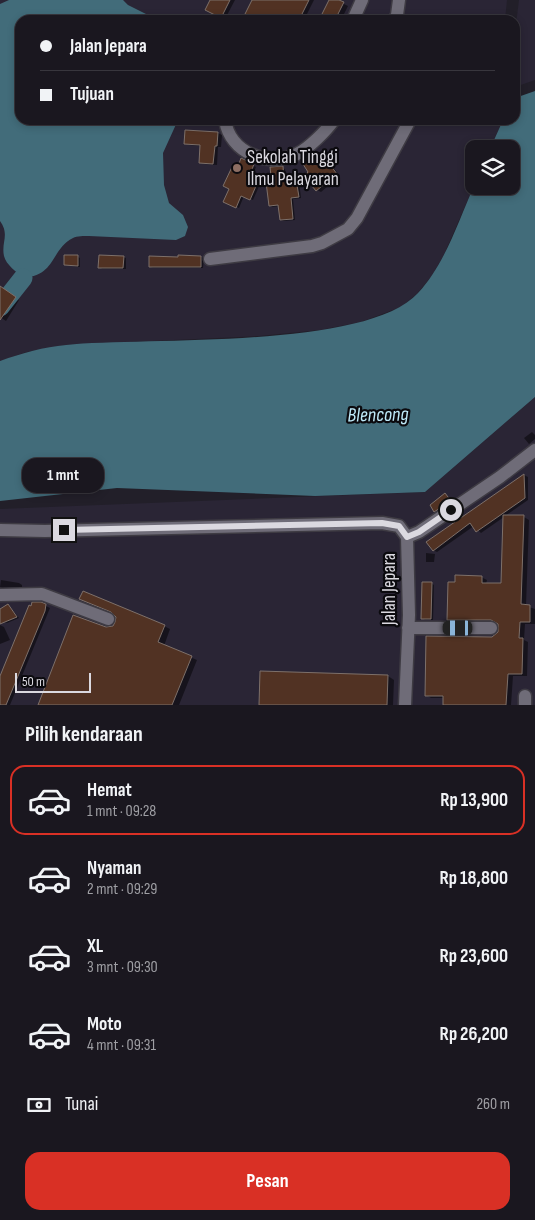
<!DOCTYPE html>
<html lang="id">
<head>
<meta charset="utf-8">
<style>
	body { margin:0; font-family:"Sofia Sans Condensed",sans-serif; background:#232028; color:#f1f3f6; height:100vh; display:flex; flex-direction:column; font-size:19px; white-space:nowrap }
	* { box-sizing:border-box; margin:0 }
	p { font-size:16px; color:#9f9fa4 }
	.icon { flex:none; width:28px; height:28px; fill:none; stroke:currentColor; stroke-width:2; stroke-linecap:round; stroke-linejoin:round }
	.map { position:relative; height:705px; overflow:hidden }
	.side { display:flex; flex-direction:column; background:#1a171f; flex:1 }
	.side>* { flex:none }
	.banner { position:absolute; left:15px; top:15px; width:505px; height:110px; border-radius:15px; box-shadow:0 2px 8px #0003,0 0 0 1px #38363d; display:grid; align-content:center; height:110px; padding:0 25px; background:#1a171f }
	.buttons { position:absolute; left:465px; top:140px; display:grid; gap:10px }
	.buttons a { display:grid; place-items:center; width:55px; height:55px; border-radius:10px; background:#1a171f; box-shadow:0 2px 8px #0003,0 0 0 1px #38363d; font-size:25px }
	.scale { position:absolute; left:15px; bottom:12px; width:76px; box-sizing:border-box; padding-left:5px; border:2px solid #dbd9e0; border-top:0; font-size:14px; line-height:18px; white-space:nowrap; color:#dbd9e0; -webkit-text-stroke:4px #0b0a0e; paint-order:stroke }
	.end { position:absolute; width:22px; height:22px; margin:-11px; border:6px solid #dbd9e0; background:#111; box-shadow:0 0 0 2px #111 }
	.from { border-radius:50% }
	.bubble { position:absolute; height:35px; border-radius:15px; background:#1a171f; box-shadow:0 2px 8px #0003,0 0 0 1px #38363d; font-size:16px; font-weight:700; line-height:35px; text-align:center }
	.car { position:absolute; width:15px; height:30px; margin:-15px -8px; border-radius:6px; box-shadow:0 0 4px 1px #0007; background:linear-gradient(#222 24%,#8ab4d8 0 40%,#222 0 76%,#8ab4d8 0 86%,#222 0) }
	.banner b { display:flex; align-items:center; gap:18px; height:48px; font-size:19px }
	.banner b+b { border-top:1px solid #38363d }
	.banner i { width:12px; height:12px; background:#f1f3f6 }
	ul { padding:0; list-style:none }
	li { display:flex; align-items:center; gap:15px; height:70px; margin:0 10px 8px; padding:0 15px; border:2px solid transparent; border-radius:15px }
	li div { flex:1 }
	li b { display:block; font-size:19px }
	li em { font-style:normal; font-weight:700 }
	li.on { border-color:#d93025 }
	li>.icon { width:45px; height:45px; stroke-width:1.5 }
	h2 { padding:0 25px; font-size:22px; line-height:60px }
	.pay { display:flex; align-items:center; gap:12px; height:55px; padding:0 25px; font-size:19px }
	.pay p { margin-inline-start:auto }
	.button { display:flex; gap:10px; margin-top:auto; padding:10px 25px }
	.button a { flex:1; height:58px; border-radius:15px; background:#d93025; color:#fff; font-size:20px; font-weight:700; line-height:58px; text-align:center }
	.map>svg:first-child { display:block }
</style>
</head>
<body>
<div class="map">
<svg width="535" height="705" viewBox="0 0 535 705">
	<rect width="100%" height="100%" fill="#221f29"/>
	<path fill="#2a2535" d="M0,0H507L505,20H20V120H503L490,149H474V186L443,257L431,277L417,294L401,307L361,322L320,330L259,336L66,345L27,352L0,361Z
		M519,0H535V80L515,87V32Z
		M535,397V705H0V509L425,492Z"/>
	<path fill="#426c7a" d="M9,0H123L128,5L158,20H20V120H178L163,153L164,185L169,203L183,215L188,227L185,236L176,240L89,236C84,236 77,236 73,238C50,250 57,275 23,278C17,272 6,265 4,256C1,242 10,235 0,221V4Z
		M535,91V397L425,492L315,496L117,488L0,501V361C22,353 44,347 66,345C145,337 366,350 418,293C445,264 458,222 474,186H511V149H490L503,120H515V98Z"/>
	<path fill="#0007" d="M211,0H235L225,19L211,12Z
		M253,0H314L304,20H244Z
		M330,0H336L348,6L341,20H321Z
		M218,133L222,135L221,147H218L217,165L204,164L200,162L201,146L189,145L185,143Z
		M314,154L318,156L322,162L325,160L329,162L340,176L321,192L317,190L310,172Z
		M242,160L256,167L252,177L261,182L253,200L244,196L239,208L227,203Z
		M282,168L285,169L287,181L296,180L299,181L301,198L293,199L295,220L284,221L281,220L280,206L272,207L270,205L273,187Z
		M78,257L80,258V267L65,265Z
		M123,257L126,258V269H102L100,267Z
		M151,257H201L204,258L203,268H153L150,267Z
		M0,290L5,291L19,300L6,321L0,317Z
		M532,432L535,435V439L529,444L524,438Z
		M524,475L528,477V500L505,516L524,517L529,520L526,606L535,609V624H525L524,640L528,642L527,676H513L511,705H444V698H431L426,695L499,633L498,622H453L448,619L456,583L481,577L487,580L486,584H503L504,517L481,533L474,526L437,552L433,550Z
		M445,495L452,502L438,512L435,511Z
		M426,553L435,554L434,562H426Z
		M1,580L19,583L22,585V587L2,588L0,587Z
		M431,583L434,585L433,620H425L422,618Z
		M81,599L164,626L170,629L164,646L197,660L179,705H39L105,628L113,627L117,617L114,612Z
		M40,603L50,608L10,705H0V679Z
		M8,605L19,618L7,623L4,622Z
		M0,625L4,627L10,640L0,644Z
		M261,672L388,676L394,680L393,705H260Z"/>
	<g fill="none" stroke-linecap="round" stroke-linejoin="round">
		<path stroke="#426c7a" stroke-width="19" d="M0,307L23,278"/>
	</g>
	<path fill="#513223" stroke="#7d706a" d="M210,0H230L221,18L205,10Z
		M252,0H309L299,20H242Z
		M329,0H339L344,2L335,20H319Z
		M185,130L218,132L217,146H215L213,164L199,163L200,145L184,144Z
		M314,152L321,162L325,158L337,174L316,191L304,176L308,172L301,161Z
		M241,158L254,164L250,175L259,179L250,200L241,196L236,208L223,202L229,189L223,186L232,167L237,169Z
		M283,166L284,180L296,179L299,197L291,198L293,219L280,220L278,205L269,206L266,182L272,185L270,167Z
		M64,255H78V266L64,265Z
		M99,255L124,256L123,268H98Z
		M178,255L201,256V267H149V256L178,257Z
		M0,286L16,297L0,320Z
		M524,474L525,498L476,532L470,523L433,551L426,542Z
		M445,493L451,501L434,512L430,505Z
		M503,515H524L521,604L530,605V622H520L519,638H523L522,674H508L506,705H443V696H425L426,636L492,637L498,632V624L491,620H447L448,582H455V575L482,576V583H501Z
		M422,582H432L431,619H421Z
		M83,591L165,625L158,642L192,656L172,705H38L73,615L106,627L113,626L115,622L116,617L111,612L79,599Z
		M32,602H41L46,604L45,611L6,705H0V676L29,605L31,606Z
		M8,604L17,617L0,624V609Z
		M260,671L388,675L387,705H259Z"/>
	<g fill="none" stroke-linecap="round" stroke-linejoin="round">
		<g stroke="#3e3b43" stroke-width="15">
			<path id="minor" d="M353,20L362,0
				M394,20L397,15L399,0
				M225,120C230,153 268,168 297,154C309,148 326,131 334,120
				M210,259L312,246L322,243L348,229L357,218L410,120
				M0,530L45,531L382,523L399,526L407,537
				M0,595L42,594L108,619
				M408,628H491
				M405,705L409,615L407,537L419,532L500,477L535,450
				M525,705V696"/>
		</g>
		<use href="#minor" stroke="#6f6c78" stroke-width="12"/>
	</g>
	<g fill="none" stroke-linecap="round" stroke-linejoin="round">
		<path stroke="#dbd9e0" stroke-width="6" d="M64,530L382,523L399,526L407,537L419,532L451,510"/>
	</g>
	<circle fill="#8d6e63" stroke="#0b0a0e" stroke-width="2" cx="237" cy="168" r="5"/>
	<g text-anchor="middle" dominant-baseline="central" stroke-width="4.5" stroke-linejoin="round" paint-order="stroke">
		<g font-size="19" fill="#dbd9e0" stroke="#0b0a0e" text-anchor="start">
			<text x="247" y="157">Sekolah Tinggi<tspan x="247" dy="22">Ilmu Pelayaran</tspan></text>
		</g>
		<g font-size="19" fill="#dbd9e0" stroke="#0b0a0e">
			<text transform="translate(389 589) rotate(-90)">Jalan Jepara</text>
		</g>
		<g font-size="20" font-style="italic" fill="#bfeaf9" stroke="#0b0a0e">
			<text transform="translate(378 415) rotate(-1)">Blencong</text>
		</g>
	</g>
</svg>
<div class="buttons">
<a><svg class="icon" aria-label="layers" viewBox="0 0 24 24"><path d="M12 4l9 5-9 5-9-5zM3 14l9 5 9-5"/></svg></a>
</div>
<div class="scale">50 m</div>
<i class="end from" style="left:451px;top:510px"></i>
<i class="end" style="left:64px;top:530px"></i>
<div class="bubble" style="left:22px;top:458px;width:82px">1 mnt</div>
<i class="car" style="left:458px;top:628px;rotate:270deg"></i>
<div class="banner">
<b><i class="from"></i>Jalan Jepara</b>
<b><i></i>Tujuan</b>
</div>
</div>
<section class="side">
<h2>Pilih kendaraan</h2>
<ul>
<li class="on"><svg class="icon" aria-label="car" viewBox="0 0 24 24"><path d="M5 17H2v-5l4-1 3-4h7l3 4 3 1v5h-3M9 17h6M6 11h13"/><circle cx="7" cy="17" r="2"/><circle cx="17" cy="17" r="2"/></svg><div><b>Hemat</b><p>1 mnt · 09:28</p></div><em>Rp 13,900</em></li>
<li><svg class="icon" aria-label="car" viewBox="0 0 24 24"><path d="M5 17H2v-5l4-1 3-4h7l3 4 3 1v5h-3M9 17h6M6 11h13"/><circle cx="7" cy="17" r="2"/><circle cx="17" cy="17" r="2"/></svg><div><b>Nyaman</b><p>2 mnt · 09:29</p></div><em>Rp 18,800</em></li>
<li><svg class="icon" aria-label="car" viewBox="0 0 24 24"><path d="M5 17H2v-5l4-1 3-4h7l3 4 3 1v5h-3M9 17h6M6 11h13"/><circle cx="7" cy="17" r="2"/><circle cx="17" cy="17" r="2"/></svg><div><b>XL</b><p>3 mnt · 09:30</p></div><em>Rp 23,600</em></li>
<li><svg class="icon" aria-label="car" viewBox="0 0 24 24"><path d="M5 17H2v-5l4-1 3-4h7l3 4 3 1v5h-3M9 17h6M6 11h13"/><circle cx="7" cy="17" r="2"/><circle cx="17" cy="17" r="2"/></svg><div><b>Moto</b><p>4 mnt · 09:31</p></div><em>Rp 26,200</em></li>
</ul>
<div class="pay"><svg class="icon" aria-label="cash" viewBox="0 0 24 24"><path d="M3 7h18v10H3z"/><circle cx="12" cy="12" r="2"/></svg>Tunai<p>260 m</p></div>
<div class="button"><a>Pesan</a></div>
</section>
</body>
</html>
